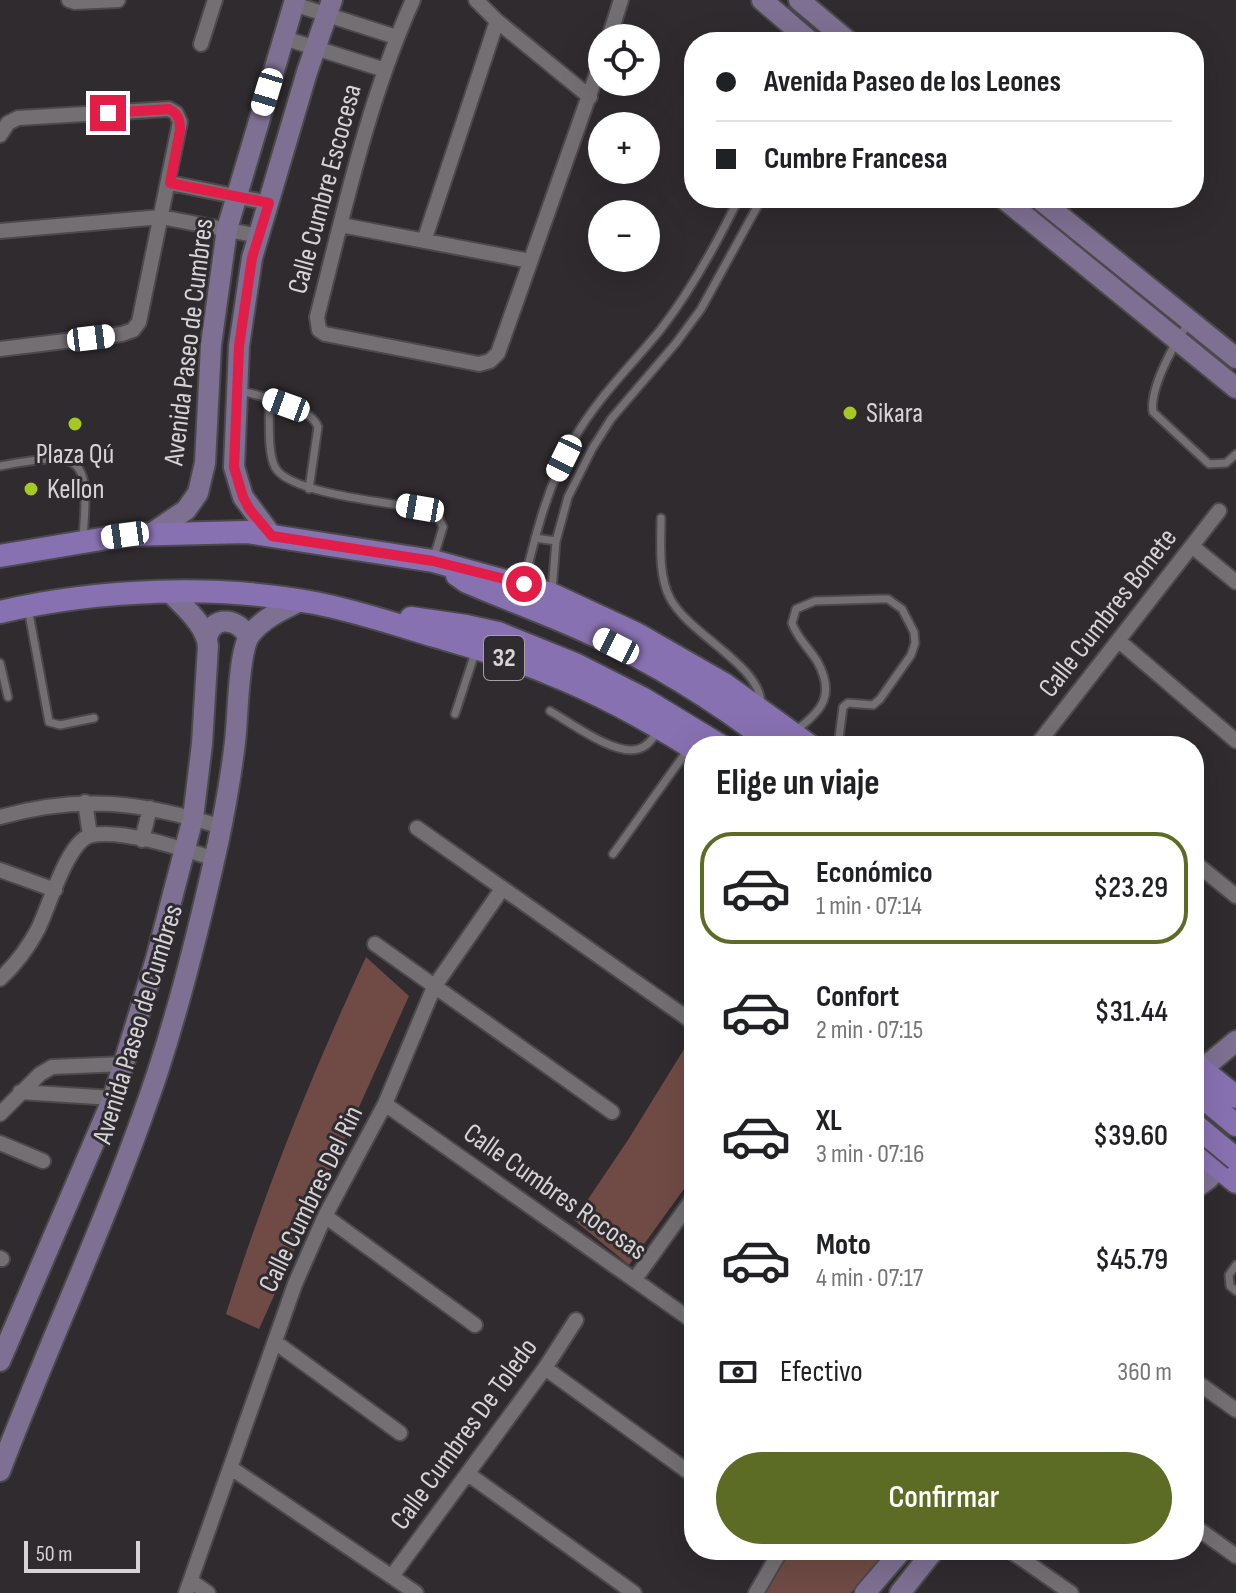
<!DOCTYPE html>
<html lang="es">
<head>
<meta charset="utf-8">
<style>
	body { margin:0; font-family:"Sofia Sans Condensed",sans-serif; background:#f6f6f6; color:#202124; height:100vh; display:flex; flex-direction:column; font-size:30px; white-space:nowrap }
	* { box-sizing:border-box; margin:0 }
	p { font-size:26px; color:#757577 }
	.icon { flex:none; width:44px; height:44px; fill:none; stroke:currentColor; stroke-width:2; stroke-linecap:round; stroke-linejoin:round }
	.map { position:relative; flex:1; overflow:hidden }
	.side { position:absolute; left:684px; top:736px; width:520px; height:824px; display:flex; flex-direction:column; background:#fff; border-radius:32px; box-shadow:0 8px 32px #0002 }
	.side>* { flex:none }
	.guide { position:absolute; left:684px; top:32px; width:520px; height:176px; border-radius:32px; box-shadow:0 8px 32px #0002; display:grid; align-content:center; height:176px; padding:0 32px; background:#fff }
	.fabs { position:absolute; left:588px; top:24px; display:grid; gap:16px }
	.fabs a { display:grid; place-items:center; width:72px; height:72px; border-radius:50%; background:#fff; box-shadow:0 8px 32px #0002; font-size:40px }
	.scale { position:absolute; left:24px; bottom:20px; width:116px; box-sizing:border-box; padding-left:8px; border:4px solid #d6d4d6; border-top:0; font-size:22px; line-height:28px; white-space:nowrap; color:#d6d4d6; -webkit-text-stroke:6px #2f2b2e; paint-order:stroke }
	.end { position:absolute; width:36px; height:36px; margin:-18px; border:10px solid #e11d48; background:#fff; box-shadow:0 0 0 4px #fff }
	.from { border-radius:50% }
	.car { position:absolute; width:24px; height:48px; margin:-24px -12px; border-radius:10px; box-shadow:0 0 6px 2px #0007; background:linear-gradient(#fff 24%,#345 0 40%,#fff 0 76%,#345 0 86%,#fff 0) }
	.guide b { display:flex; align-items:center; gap:28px; height:76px; font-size:30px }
	.guide b+b { border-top:2px solid #e0e0e0 }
	.guide i { width:20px; height:20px; background:#202124 }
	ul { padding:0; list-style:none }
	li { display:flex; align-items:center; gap:24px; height:112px; margin:0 16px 12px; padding:0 16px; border:4px solid transparent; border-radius:32px }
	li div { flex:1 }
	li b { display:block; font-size:30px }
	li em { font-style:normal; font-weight:600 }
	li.current { border-color:#5c6c24 }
	li>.icon { width:72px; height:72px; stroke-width:1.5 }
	h2 { padding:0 32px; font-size:36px; line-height:96px }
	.pay { display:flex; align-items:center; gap:20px; height:88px; padding:0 32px; font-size:30px }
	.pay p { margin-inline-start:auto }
	.cta { display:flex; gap:16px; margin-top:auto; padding:16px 32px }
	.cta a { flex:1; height:92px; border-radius:48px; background:#5c6c24; color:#fff; font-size:32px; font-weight:600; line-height:92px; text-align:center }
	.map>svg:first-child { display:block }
</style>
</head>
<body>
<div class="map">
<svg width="1236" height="1593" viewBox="0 0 1236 1593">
	<rect width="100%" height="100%" fill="#2f2b2e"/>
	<path fill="#704b45" d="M366,957L409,996L259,1329L226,1314C264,1193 312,1073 366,957Z
		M689,1041L694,1045V1175L629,1265L574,1220L628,1140Z
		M792,1550H887L851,1593H764Z"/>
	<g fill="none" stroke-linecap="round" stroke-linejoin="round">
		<g stroke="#4c494c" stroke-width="11">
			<path id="lane" d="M1189,323C1175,341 1149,389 1153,412L1209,464L1226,463L1236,454
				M238,390C259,396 311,406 318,427L309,489
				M269,399C270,417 267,452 275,467C287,493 390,503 420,508L437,515L443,527L433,560
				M0,466C83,451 90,454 83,537
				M661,518C661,544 658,575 670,598C689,635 761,665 761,704
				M535,538L556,541
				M524,582C536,533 548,484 574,439C597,398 632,365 661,329C692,289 717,243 739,198
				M552,591L556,541L568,497L592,449L611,419L676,343L701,309L762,198
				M28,608L49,722L60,725L94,718
				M0,663L8,697
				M550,711C571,723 615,756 638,749C647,747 652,739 657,733
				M455,714L476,650
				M795,731C822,711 836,695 817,661C809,648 797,638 792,623L796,609L815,601L880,599H888L902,609L914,632L915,643L911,655L880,699L873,705L848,703L843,707L838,746
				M613,854L689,748
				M1236,1265L1229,1275L1230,1286L1236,1291"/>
		</g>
		<g stroke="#4c494c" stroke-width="18">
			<path id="street" d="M69,0L75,2L118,0
				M413,0C368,100 344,211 317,317L319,330L325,334L479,364L490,361L498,353L602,59
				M476,0L497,21L590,97
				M294,4L396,37
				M284,38L385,70
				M609,38L621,0
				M201,44L215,0
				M0,135L8,123L18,118L169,109L176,113L180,122L139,322L133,330L122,334L0,349
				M170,183L269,203
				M341,225L530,261
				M0,231L161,217L259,236
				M424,241L497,21
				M1193,547L1236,582
				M1119,641L1236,741
				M1036,746L1219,511
				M85,802L90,835
				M0,817C81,794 142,802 222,827
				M417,828L694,1023
				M142,840L150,808
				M1194,862L1236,896
				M0,870L55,890
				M375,944L612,1112
				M0,979C15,965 28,948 38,929C49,907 68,839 92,835C124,829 183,849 215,859
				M20,1092L113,1098
				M385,1104L694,1322
				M0,1114L40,1074L52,1067L124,1064
				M0,1143L43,1161
				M325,1216L475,1325
				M0,1258L2,1259
				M635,1279L694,1197
				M275,1342L400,1433
				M545,1368L694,1476
				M1194,1380L1236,1410
				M231,1468L416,1593
				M468,1474L634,1593
				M1194,1526L1236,1556
				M1009,1550L1071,1593
				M392,1576L545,1368L576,1320
				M191,1581L208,1593
				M186,1593L295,1284L325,1216L385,1104L434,987L502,889
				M756,1593L781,1550"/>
		</g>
		<g stroke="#4c494c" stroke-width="24">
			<path id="secondary" d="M762,0L811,42
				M799,0L849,42
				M1003,198L1236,388
				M1038,198L1236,358
				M152,533L186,510L198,493L205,463L211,345L227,229L295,0
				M272,536L243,497L234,467L239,346L252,258L307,72L332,0
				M207,637C214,614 238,619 248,636
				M1194,1076L1236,1041
				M1194,1189L1208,1179L1230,1157
				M0,1361L113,1098L156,959L193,818L202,744L208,646C206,625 185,608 171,593
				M0,1471C51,1337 113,1207 158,1071C182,997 201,920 218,843C225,810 231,776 235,742C238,719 238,651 250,635C263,618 282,610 300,601
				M865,1593L902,1550
				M900,1593L934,1550"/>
		</g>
		<g stroke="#4c494c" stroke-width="26">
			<path id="primary" d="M0,556L125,535L247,532L433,561L551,594L637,634L724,684L810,746
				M457,575L467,582C509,600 551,615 592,634C658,664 718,702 775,746
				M0,612C99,589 215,584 315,603C357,611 397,625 438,637C475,648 513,658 548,673C599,693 648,720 694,749
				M411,618L466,626L498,633L577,665L642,698L721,746
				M1194,1063L1236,1097
				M1194,1090L1236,1125
				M1194,1148L1236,1182"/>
		</g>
		<use href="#lane" stroke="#746f73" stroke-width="7"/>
		<use href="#street" stroke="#746f73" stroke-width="14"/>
		<use href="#secondary" stroke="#7e7092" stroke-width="20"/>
		<use href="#primary" stroke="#8871b1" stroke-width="22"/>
		<g stroke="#4c494c" stroke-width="26" stroke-linecap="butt">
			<path id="primary-bridge" d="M1194,1124L1236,1159"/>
		</g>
		<use href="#primary-bridge" stroke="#8871b1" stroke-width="22"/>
	</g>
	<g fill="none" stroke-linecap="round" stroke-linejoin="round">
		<path stroke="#e11d48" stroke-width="10" d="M108,113L169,109C178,114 180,119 180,130L170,183L269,203L252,258L239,346L234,467L243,497L250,510L272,536L433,561L524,584"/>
	</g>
	<g fill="#a5c823" stroke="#2f2b2e" stroke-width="3">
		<circle cx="850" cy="413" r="8"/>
		<circle cx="75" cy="424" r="8"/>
		<circle cx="31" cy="489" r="8"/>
	</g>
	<g text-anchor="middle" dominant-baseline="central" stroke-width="6" stroke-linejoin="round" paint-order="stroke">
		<rect fill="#2f2b2e" stroke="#a4a1a4" stroke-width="2" x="484" y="636" width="40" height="44" rx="6"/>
		<g font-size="26" font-weight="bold" fill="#d6d4d6">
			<text x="504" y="658">32</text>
		</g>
		<g font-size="28" fill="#d6d4d6" stroke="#2f2b2e">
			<text transform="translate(325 189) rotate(-75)">Calle Cumbre Escocesa</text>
			<text transform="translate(189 342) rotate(-83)">Avenida Paseo de Cumbres</text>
			<text transform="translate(1108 613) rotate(-52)">Calle Cumbres Bonete</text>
			<text transform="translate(138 1024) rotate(-73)">Avenida Paseo de Cumbres</text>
			<text transform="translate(555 1192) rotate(35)">Calle Cumbres Rocosas</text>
			<text transform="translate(311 1199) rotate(-64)">Calle Cumbres Del Rin</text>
			<text transform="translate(464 1434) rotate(-54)">Calle Cumbres De Toledo</text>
		</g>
		<g font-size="28" fill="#d6d4d6" stroke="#2f2b2e" text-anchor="start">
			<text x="866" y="413">Sikara</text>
			<text x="75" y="454" text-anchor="middle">Plaza Qú</text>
			<text x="47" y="489">Kellon</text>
		</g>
	</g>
</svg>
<div class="fabs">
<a><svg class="icon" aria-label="locate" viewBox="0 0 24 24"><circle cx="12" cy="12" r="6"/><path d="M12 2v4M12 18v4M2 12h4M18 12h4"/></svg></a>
<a>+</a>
<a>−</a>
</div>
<div class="scale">50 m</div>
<i class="end from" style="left:524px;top:584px"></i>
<i class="end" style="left:108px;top:113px"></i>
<i class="car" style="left:267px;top:92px;rotate:197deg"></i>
<i class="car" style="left:91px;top:338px;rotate:83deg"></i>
<i class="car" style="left:286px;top:405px;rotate:290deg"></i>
<i class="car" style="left:564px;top:458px;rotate:206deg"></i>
<i class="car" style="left:420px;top:508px;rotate:280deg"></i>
<i class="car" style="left:125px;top:535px;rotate:262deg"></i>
<i class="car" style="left:616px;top:646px;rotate:297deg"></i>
<div class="guide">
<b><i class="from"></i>Avenida Paseo de los Leones</b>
<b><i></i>Cumbre Francesa</b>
</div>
<section class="side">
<h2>Elige un viaje</h2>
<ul>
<li class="current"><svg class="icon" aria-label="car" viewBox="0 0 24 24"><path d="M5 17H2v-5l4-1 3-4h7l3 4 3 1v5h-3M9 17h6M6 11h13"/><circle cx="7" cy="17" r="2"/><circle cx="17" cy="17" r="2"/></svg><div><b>Económico</b><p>1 min · 07:14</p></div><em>$23.29</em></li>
<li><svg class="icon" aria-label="car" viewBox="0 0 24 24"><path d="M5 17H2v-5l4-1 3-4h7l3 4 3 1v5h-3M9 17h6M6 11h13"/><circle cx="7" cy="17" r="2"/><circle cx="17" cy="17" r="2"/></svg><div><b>Confort</b><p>2 min · 07:15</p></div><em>$31.44</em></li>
<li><svg class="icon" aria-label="car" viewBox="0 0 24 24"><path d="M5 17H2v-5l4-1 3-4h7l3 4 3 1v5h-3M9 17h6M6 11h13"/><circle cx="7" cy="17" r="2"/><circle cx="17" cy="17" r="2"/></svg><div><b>XL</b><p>3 min · 07:16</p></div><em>$39.60</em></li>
<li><svg class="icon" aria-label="car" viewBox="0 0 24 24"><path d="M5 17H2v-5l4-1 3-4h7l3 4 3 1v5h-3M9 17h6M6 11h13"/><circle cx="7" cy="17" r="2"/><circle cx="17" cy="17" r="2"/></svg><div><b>Moto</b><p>4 min · 07:17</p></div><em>$45.79</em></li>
</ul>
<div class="pay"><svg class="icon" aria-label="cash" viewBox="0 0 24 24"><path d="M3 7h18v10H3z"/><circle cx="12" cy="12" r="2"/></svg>Efectivo<p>360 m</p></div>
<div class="cta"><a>Confirmar</a></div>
</section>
</div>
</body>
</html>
